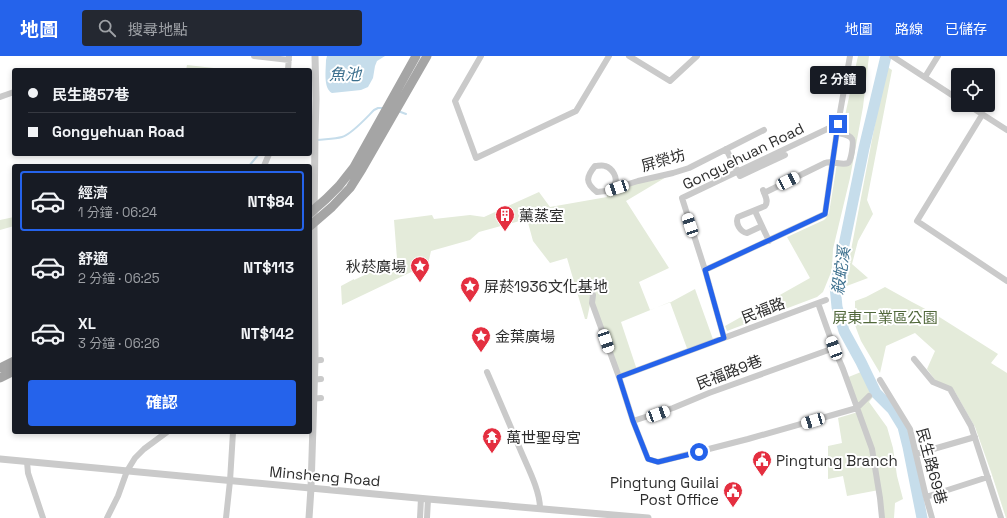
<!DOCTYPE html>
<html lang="zh-TW">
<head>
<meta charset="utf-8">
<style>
	body { margin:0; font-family:"Space Grotesk","Noto Sans TC",sans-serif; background:#242831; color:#f1f3f6; height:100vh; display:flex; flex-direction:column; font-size:15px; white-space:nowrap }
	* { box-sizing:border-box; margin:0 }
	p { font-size:13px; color:#9ea1a6 }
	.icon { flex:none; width:22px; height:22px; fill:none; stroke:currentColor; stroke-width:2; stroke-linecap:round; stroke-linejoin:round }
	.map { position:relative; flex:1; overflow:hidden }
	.sheet { position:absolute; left:12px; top:108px; width:300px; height:270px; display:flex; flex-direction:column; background:#171b24; border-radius:4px; box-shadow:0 2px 6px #0003 }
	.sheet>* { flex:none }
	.top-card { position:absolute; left:12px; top:12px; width:300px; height:88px; border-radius:4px; box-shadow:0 2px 6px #0003; display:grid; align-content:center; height:88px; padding:0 16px; background:#171b24 }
	.tools { position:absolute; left:951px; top:12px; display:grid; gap:8px }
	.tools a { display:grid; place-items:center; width:44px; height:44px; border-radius:4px; background:#171b24; box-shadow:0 2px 6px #0003; font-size:20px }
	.end { position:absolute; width:18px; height:18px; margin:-9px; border:5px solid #2563eb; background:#fff; box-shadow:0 0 0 2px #fff }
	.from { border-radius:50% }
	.bubble { position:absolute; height:28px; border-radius:4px; background:#171b24; box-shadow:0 2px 6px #0003; font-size:13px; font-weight:700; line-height:28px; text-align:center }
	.car { position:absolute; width:12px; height:24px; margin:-12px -6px; border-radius:5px; box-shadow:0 0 3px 1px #0007; background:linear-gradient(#fff 24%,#345 0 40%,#fff 0 76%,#345 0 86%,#fff 0) }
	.top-card b { display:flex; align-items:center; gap:14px; height:38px; font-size:15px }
	.top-card b+b { border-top:1px solid #363941 }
	.top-card i { width:10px; height:10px; background:#f1f3f6 }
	ul { padding:7px 0 0; list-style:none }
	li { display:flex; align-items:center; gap:12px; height:60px; margin:0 8px 6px; padding:0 8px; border:2px solid transparent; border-radius:4px }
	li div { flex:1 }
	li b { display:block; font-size:15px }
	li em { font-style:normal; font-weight:700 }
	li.active { border-color:#2563eb }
	li>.icon { width:36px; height:36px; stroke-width:1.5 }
	.button { display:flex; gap:8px; margin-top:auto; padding:8px 16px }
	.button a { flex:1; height:46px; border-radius:4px; background:#2563eb; color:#fff; font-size:16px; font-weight:700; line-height:46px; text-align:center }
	header { display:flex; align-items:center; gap:24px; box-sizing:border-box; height:56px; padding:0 20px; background:#2563eb; color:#fff }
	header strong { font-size:19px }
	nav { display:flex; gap:22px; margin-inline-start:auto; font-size:14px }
	.search { width:280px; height:36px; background:#242831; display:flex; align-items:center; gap:10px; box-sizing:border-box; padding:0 14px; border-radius:4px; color:#9ea1a6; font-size:15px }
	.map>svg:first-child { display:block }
</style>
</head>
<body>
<header>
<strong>地圖</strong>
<div class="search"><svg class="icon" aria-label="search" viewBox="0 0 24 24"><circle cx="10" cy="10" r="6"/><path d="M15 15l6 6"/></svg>搜尋地點</div>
<nav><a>地圖</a><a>路線</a><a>已儲存</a></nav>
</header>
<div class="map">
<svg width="1007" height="462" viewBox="0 0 1007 462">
	<rect width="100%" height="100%" fill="#fff"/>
	<path fill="#e4ebda" d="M858,0H869L863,51L850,122L833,193L832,214L823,236L817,241L727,275L725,270L810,222L787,181L824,164L826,162L829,157L837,107H848L852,83L841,78Z
		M187,9L232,14H186Z
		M886,10L892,14L867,144L873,158L858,185L852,208L868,222L844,231Z
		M673,117L626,145L669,212L639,226L650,254L671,246L695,233L714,286L688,295L670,246L621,266L637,314L619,321L591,244L587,263H585L567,202L550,207L533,185L527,163L479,176L470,184L431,195L428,208L342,249L341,230L354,223V224L371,216L377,209V205L397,203L394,164L432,159L434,163L470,159L484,161L539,136L550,151L607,141L606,135Z
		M14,161V170L0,174V164Z
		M885,231L912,246L933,257L998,298L991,307L1007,317V462H1006L991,416L975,371L955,336L935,324L927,313L935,295L915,277L886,290L880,317L861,285L856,272L853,261L855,255V245L866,241Z
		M866,314L878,332L876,337L869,346L887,371L893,392L897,420L903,443L895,447L894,462H883L879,434L847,440L843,420L828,423V390L842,387L838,362L858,356L846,322Z"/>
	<path fill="#c6ddeb" d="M327,0H385L377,5L375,10L373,22L368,31L361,34L332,37C323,32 326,14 326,4Z"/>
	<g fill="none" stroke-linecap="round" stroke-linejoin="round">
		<path stroke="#c6ddeb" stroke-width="2" d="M398,55L406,58
			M317,84C325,83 335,83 342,81C352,78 366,62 374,54L378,52H384
			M249,110L259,98"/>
		<path stroke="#c6ddeb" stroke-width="11" d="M886,0L864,92L844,189L835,230L837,251L844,275L861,306L876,337L892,353L903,371L908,391L922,462"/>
		<path stroke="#cacaca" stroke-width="6" d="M254,0L289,4
			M481,0L455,45L476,102L576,55L609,0
			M629,0L670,25L697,0
			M892,0L958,43
			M288,14L289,0
			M925,21L938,0
			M0,41L14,36
			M968,49L1007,74
			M982,59L917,165L1007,225
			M726,93L740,120L785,99
			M264,110L269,98
			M606,135C609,133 612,131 614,129C619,122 612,112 605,110C602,109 598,110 595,110C586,121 585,127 597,136L606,135L638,125L673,117L689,112L764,74
			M764,137L825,107C832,104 842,110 848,107C851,106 854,86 852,83C849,78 841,78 837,77
			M755,155L769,185
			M762,170L747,177C740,176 735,167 738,161L765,150C769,145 765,140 763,134
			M705,214L825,158L838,68L850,0
			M589,233L593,239L592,247L619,321L633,365L648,403L658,406L748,383L857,352L869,340
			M818,247L834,292L843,313L872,393L880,442L882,462
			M724,282L705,214L682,142L844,65
			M914,303L933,326L950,333L971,370L1001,462
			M310,305L321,304
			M487,316C498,341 509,367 520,393C527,410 540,434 540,452
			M619,321L826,244
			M310,324L321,323
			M880,324L910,373L926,441L932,462
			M310,343L321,342
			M633,365L673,352L709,337L834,292
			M916,398L975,381
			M27,406L28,417L43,462
			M926,441L988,421
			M107,462L118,440L127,415L135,402L144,393L167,376
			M226,462L230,425L233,376
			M420,462L421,442
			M427,462L428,443"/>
		<path stroke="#cacaca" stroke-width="7" d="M0,403L428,443L648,462
			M309,462L311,432L315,305L314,167L315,79L316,43L315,0"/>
		<path stroke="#a5a5a5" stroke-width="9" d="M310,157L326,143L339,130L354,111L416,0
			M310,170L332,151L350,132L362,113L427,0
			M0,312L14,305
			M0,322L14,315"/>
	</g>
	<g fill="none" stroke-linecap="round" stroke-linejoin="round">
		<path stroke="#2563eb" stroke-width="5" d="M699,396L658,406L648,403L633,365L619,321L724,282L705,214L825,158L838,68"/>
	</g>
	<defs>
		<g id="building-pin" transform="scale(1)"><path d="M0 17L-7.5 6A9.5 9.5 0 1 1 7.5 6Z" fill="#e42f40" stroke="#fff"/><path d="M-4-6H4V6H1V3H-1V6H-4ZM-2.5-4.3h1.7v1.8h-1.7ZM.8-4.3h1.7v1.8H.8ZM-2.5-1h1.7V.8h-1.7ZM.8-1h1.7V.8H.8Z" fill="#fff"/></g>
		<g id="sight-pin" transform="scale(1)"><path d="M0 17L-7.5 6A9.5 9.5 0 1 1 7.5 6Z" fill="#e42f40" stroke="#fff"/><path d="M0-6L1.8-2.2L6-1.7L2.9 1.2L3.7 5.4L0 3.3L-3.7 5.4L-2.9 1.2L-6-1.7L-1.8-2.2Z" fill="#fff"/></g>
		<g id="temple-pin" transform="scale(1)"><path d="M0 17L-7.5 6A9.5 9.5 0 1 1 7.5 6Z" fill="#e42f40" stroke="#fff"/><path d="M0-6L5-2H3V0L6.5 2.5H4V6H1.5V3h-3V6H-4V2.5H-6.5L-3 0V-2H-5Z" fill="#fff"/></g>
		<g id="civic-pin" transform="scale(1)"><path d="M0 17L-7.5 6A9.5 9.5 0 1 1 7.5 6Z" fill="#e42f40" stroke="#fff"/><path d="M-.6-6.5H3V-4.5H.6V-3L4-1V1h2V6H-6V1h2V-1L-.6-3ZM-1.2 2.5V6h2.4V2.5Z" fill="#fff"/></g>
	</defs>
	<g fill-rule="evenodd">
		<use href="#building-pin" x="505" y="159"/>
		<use href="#sight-pin" x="420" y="210"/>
		<use href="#sight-pin" x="470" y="230"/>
		<use href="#sight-pin" x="481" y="280"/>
		<use href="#temple-pin" x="492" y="381"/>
		<use href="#civic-pin" x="762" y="404"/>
		<use href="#civic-pin" x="733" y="435"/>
	</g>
	<g text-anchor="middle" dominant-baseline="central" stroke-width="4" stroke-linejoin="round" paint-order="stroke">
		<g font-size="15" fill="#2d2d2d" stroke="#fff">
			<text transform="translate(743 100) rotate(-26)">Gongyehuan Road</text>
			<text transform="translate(663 104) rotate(-16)">屏榮坊</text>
			<text transform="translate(763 254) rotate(-21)">民福路</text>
			<text transform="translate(729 316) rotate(-21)">民福路9巷</text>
			<text transform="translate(932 410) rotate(75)">民生路69巷</text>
			<text transform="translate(325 420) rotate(5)">Minsheng Road</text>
		</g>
		<g font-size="15" fill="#2d2d2d" stroke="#fff" text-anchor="start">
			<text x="519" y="159">薰蒸室</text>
			<text x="406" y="210" text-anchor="end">秋菸廣場</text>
			<text x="484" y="230">屏菸1936文化基地</text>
			<text x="495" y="280">金葉廣場</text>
			<text x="506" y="381">萬世聖母宮</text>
			<text x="776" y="404">Pingtung Branch</text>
			<text x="719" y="426" text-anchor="end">Pingtung Guilai<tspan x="719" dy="17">Post Office</tspan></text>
		</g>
		<g font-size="15" fill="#51683b" stroke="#fff">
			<text x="885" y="261">屏東工業區公園</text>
		</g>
		<g font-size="16" font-style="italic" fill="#3c708e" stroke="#fff">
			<text x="345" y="18">魚池</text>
			<text transform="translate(841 215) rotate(-82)">殺蛇溪</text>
		</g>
	</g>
</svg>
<div class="tools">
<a><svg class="icon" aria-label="locate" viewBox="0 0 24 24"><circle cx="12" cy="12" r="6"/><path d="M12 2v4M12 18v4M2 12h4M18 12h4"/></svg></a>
</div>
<i class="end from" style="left:699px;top:396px"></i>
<i class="end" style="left:838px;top:68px"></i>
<div class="bubble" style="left:810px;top:10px;width:56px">2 分鐘</div>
<i class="car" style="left:788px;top:125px;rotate:63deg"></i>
<i class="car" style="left:617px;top:132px;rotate:252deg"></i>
<i class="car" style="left:690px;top:169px;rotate:342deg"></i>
<i class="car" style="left:606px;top:285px;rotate:161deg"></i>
<i class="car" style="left:834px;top:292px;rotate:340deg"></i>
<i class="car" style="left:658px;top:358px;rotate:70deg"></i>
<i class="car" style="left:813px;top:365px;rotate:253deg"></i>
<div class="top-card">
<b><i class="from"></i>民生路57巷</b>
<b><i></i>Gongyehuan Road</b>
</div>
<section class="sheet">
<ul>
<li class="active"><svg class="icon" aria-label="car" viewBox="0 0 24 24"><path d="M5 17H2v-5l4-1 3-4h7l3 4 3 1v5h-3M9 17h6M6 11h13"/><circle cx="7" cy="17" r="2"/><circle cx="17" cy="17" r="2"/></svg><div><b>經濟</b><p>1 分鐘 · 06:24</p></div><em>NT$84</em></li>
<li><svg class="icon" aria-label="car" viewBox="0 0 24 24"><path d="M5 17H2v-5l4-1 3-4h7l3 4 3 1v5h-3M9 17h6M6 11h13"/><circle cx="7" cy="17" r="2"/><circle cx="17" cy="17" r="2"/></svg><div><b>舒適</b><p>2 分鐘 · 06:25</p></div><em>NT$113</em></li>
<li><svg class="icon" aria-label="car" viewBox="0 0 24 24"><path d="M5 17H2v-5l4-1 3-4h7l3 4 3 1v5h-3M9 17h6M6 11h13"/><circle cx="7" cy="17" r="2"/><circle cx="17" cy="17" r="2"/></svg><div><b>XL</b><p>3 分鐘 · 06:26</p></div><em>NT$142</em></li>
</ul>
<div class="button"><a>確認</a></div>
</section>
</div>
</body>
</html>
